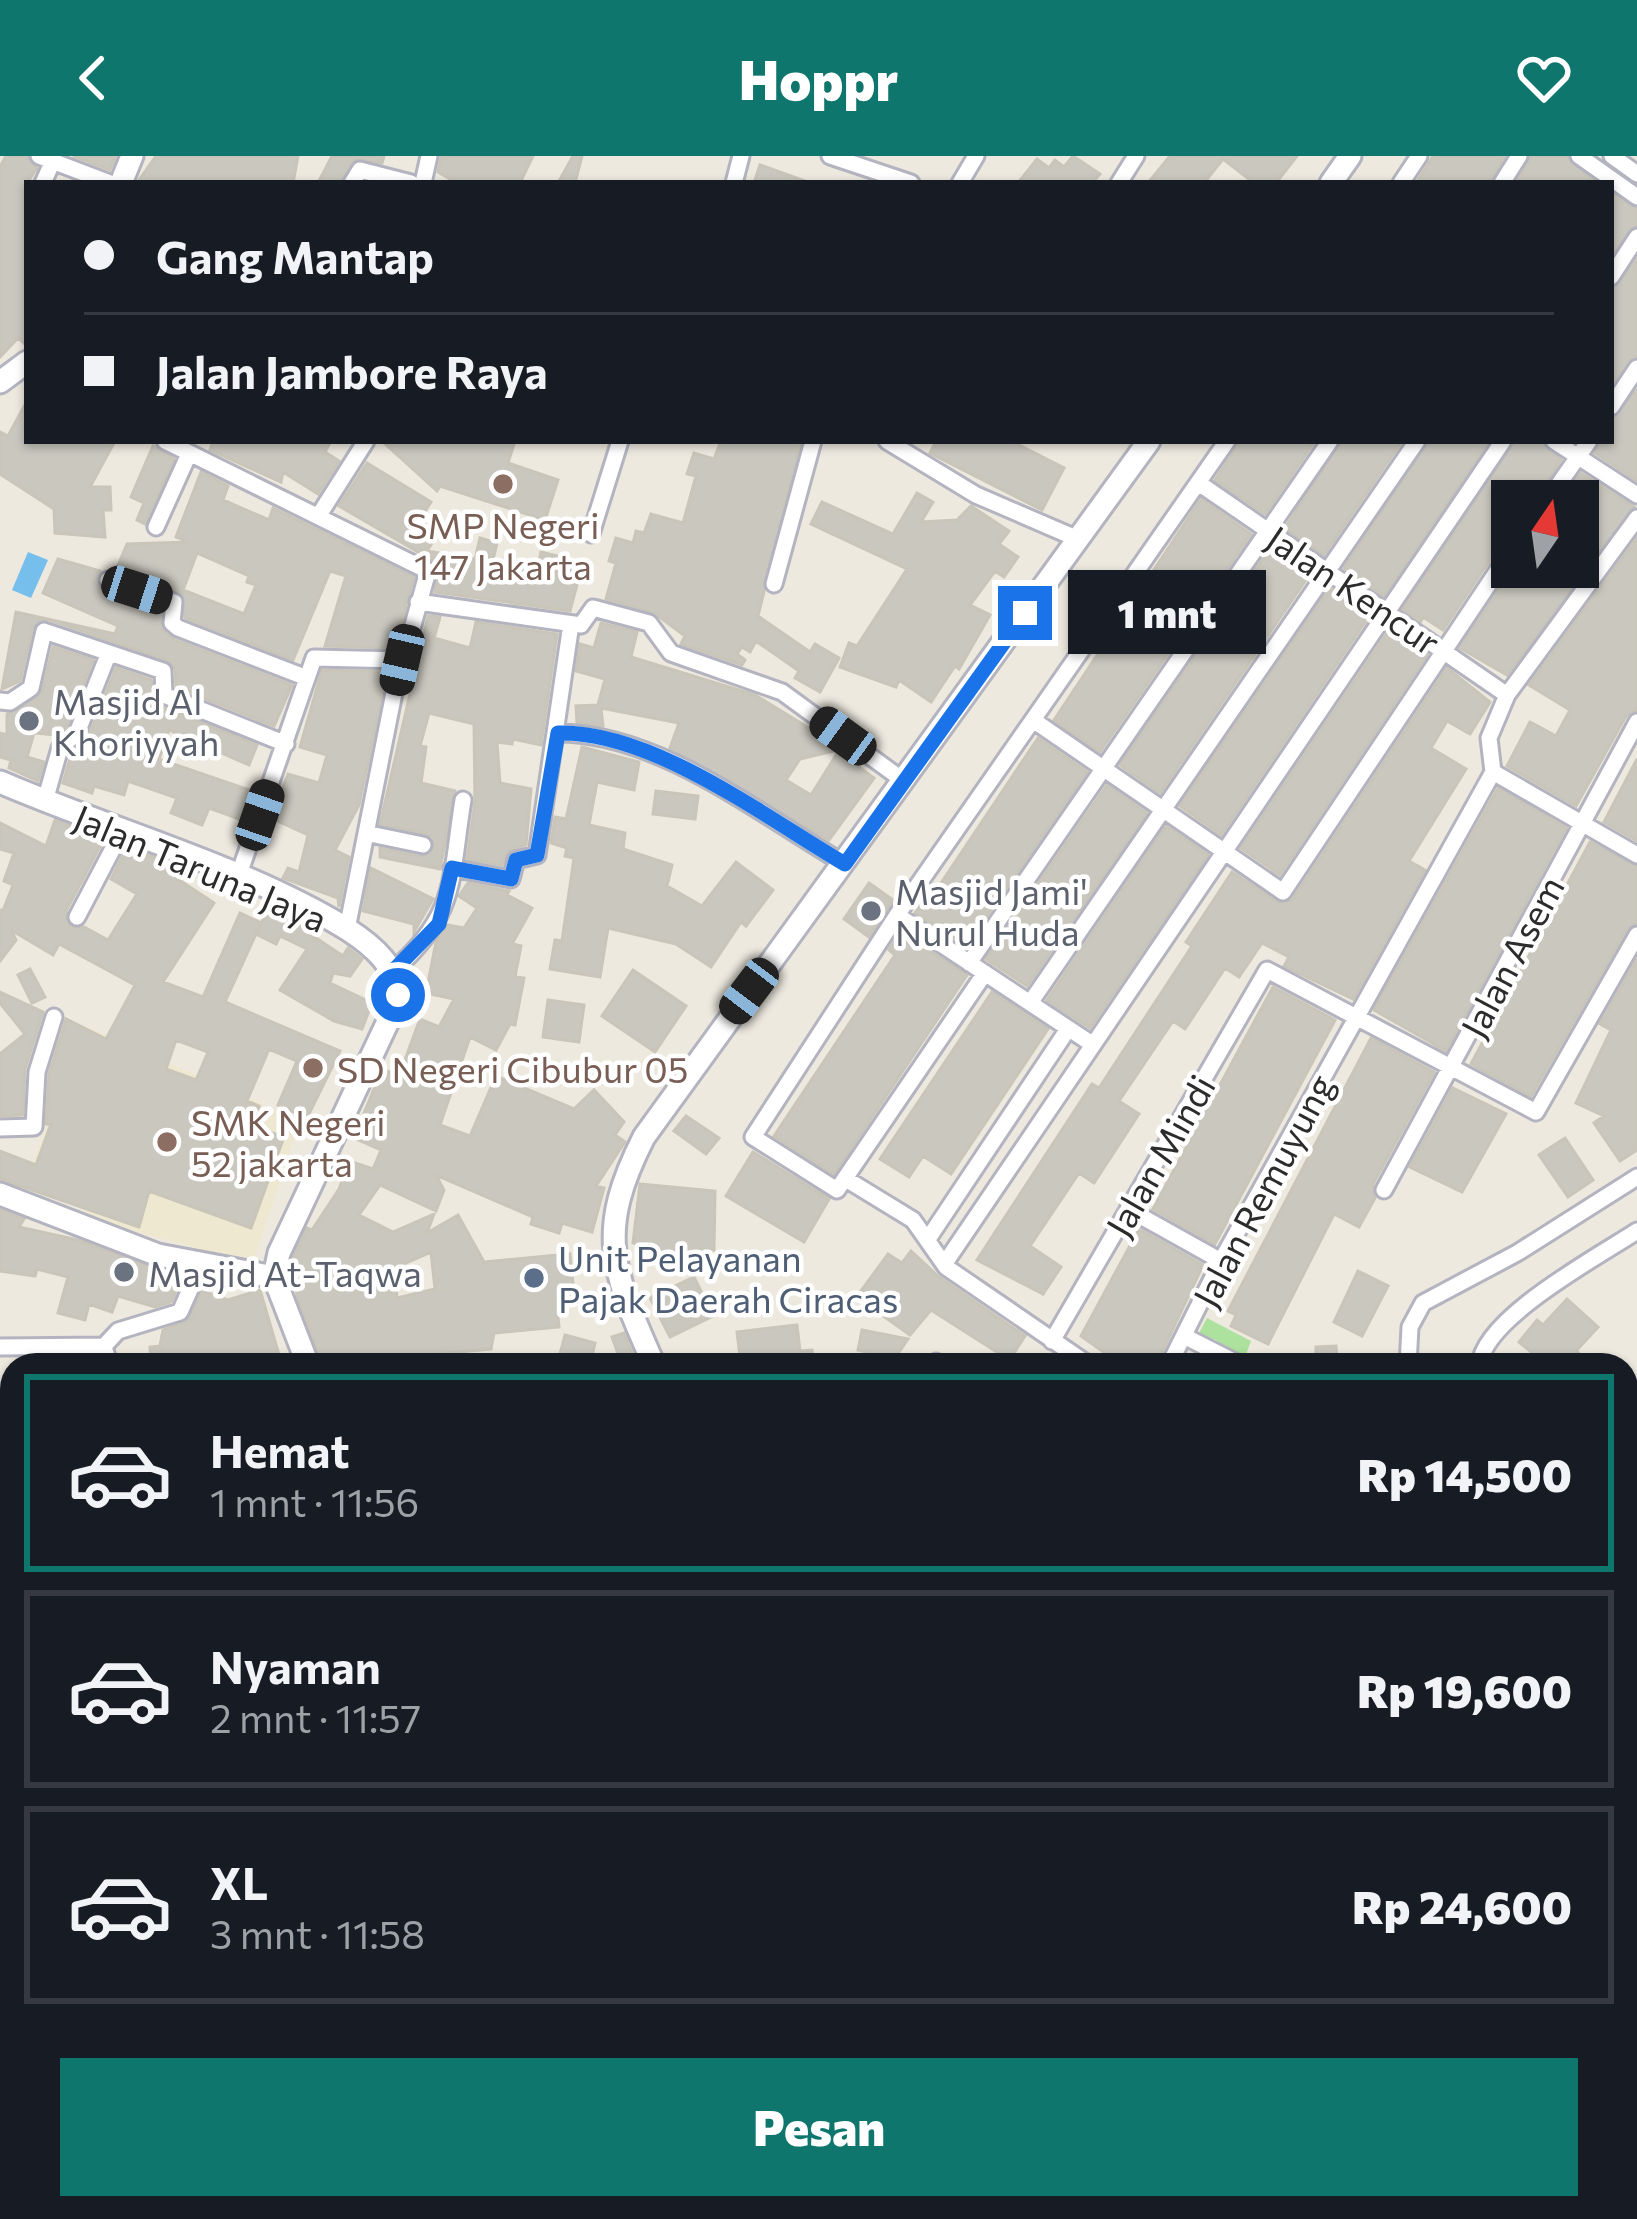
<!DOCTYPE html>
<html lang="id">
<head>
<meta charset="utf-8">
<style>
	body { margin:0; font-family:Commissioner,sans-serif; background:#242831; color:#f1f3f6; height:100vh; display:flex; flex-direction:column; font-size:45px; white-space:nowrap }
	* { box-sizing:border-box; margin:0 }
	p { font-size:39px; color:#9ea1a6 }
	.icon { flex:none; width:66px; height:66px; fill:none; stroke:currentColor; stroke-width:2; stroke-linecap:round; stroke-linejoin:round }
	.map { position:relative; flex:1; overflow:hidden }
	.details { position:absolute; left:0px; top:1197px; width:1638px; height:867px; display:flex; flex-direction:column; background:#171b24; border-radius:36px 36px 0 0; box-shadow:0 3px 9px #0004 }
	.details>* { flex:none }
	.banner { position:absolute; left:24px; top:24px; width:1590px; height:264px; border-radius:0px; box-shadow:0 3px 9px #0004; display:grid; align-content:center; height:264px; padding:0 60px; background:#171b24 }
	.needle { width:78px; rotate:13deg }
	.controls { position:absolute; left:1491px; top:324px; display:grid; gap:24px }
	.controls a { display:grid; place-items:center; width:108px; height:108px; border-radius:0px; background:#171b24; box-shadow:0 3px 9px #0004; font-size:60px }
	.end { position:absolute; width:54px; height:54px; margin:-27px; border:15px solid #1a73e8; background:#fff; box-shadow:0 0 0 6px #fff }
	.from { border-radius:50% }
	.bubble { position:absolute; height:84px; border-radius:0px; background:#171b24; box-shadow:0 3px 9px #0004; font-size:39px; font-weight:800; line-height:84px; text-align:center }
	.car { position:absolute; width:36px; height:72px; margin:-36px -18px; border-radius:15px; box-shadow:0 0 9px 3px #0007; background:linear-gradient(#222 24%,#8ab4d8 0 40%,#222 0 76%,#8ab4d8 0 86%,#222 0) }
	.banner b { display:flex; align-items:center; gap:42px; height:114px; font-size:45px }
	.banner b+b { border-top:3px solid #363941 }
	.banner i { width:30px; height:30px; background:#f1f3f6 }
	ul { padding:21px 0 0; list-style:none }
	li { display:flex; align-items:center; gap:36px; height:198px; margin:0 24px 18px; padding:0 36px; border:6px solid #363941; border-radius:0px }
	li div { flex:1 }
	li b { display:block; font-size:45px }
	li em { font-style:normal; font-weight:800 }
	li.current { border-color:#0f766e }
	li>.icon { width:108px; height:108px; stroke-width:1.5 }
	.button { display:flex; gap:24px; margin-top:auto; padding:24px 60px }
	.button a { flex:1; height:138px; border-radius:0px; background:#0f766e; color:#fff; font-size:48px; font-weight:800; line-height:138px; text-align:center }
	header { display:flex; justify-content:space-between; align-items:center; height:156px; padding:0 60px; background:#0f766e; color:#fff; font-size:54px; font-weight:800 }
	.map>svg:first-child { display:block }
</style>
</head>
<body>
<header><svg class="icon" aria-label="back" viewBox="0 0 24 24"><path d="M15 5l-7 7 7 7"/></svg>Hoppr<svg class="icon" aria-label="heart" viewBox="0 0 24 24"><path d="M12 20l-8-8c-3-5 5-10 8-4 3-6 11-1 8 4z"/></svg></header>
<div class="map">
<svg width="1637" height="2063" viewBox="0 0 1637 2063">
	<rect width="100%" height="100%" fill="#ede9df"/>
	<path fill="#eee8d0" d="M85,870L300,965L253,1107L82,1062L93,1029L33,1007Z
		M367,2052H481L476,2063L441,2058L438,2063H390Z"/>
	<path fill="#ade29e" d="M1207,1162L1251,1185L1244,1204L1214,1183H1196Z
		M796,2052H858L857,2063H797Z"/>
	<path fill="#76beec" d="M28,396L48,404L31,442L12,434Z
		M710,2052H785L786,2063H705Z"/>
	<path fill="#c9c7be" stroke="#c9c5b9" stroke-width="3" fill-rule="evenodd" d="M6,0H27L37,12L27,27V190L18,182L0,201V11Z
		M73,0H116L110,14Z
		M156,0H298L293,27H137Z
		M332,0H384L382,7L354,4L340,27H318Z
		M441,0H533L520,27H457L438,16Z
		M573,0H582L575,27H558Z
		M1073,0L1100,18L1092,27H1018L1037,3L1049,12L1055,4L1064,11Z
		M1170,0H1297L1276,27H1254L1223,3L1204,27H1148Z
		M1433,0H1505L1490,27H1416Z
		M1531,0H1567L1596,27H1516Z
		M760,9L805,25V27H754Z
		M1611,37L1637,53V69L1611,99Z
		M1637,103V200L1611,229V133Z
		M1637,234V325L1595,297L1601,285H1611V263Z
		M27,245V285H115L90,331H110L111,354H103L105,381L55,377L54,353L0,318V276L8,280Z
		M213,285H331L325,296L339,305L318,338L283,316L281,326L210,294Z
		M382,285H515L508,307L558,324L545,364L440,330L437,335Z
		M721,285H801L758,460L810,496L815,488L839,502L820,536L795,522L799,515L756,485L750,496L742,491L737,498L745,504L742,509L681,488L685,480L653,456L606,443L616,407L609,405L616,382L633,387L636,375L644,377L651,358L683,367L696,320L687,318L694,297L714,303Z
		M936,285H1011L1064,312L1042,354L930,297Z
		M1240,285H1315L1265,358L1215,324Z
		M1342,285H1402L1324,399L1285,372Z
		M1429,285H1489L1384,440L1344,412Z
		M1515,285H1542L1561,304L1535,345H1512V381L1502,386L1443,474L1423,461L1421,465L1403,453Z
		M153,290L174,303L145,368L137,364L144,347L131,341Z
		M367,307L431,346L419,365L439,376L427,395L475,403L480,382L497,387L492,408L538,409L541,396L583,406L570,455L435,436L437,407L339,350Z
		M201,316L228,330L223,344L269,364L273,352L414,421L394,492L325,490L346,420L330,415L293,504L185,462L182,437L116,414L127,388L189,386L176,381ZM197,397L249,420L247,426L256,429L244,458L183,434Z
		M1581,317L1634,351L1507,519L1460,492L1514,411H1578V345H1562Z
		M917,337L933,346L921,366L957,364L971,350L1009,375L999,388L1018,401L1004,421L995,415L970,449L990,459L959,513L955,510L931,546L899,524L896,531L840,511L849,487L857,490L907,413L811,368L822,346L893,378Z
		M1201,343L1251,378L1100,596L1054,564Z
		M1637,382V554L1626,560L1576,650L1507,610L1530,566L1556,580L1570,554L1529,529Z
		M1271,391L1310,418L1160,637L1120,609Z
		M58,403L100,415L96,425L103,435L161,454V473L173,483L292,529L274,570L176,531L175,513L167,504L47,463L33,471L20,525L2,533L16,456L115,478L118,470L43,437Z
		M1330,432L1370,459L1221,679L1180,650Z
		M428,460L440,461L434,482L470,492L476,466L557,478L541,589L513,583L512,588L497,586L500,627L531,633L526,689L509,695L502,709L467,703L475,646L474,568L429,557L420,590L426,591L421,627L455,635L440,713L380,701V692L422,701L435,690L427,678L380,668Z
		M601,467L637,476L631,501L755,539L825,582L838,594L800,603L786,624L811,639L838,596L874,622L829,684L670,592L679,567L601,552L603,570L577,567L576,550L598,549L605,523L576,515L580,488L594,492Z
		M1390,473L1427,499L1280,719L1241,692Z
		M53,491L93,504L67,570L56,579L34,577L27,601L44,606L38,625L9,612L11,604L0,601V577L7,579V558L42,536Z
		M116,512L151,524L160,550L257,589L249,609L169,574L159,603L255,636L245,665L209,652L202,669L171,657L177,642L128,625L124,639L94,630L92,637L63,627L71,599L88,582Z
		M1447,512L1490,546L1470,578L1447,565L1431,592L1466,613L1409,705L1425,714L1353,843L1284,810L1289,801L1262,787L1239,821L1225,812L1185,873L1173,865L1119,945L1139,958L1094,1027L1079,1017L1030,1090L1061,1111L1043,1138L977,1104L1092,928L1099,932L1192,790L1186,786L1232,716L1277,746L1292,744Z
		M322,514L387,516L359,649L335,694L349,701L339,751L338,742L283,722L288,712L299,716L308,679L271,662L288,618L319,627L327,599L300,591Z
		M1038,582L1087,616L966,790L915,757L929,737L933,739Z
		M582,591L639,606L634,634L597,626L589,669L625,677L623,693L672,709L667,730L702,750L736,706L773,734L746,770L741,766L711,811L676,788L608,772L600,821L550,813L555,784L562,785L574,702L565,700L567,692L551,687L555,661L566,663Z
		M1637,603V685L1604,666Z
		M1107,629L1147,657L1027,830L986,803Z
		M1498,632L1566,672L1446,895L1374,854Z
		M656,635L698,640L695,663L653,658Z
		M55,664L104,683L66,755L70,771H84L108,784L137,738L111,723L127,691L167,706L184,717L179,724L214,747L163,826L203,841L240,757L261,767L225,846L340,895L307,962L278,949L297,905L269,893L247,945L259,950L252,970L284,981L251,1072L149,1035L139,1071L0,1023V995L36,1009L51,968H46L49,918L66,863L106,883L135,829L59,788L53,799L11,774L16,784L0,805V753L2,757L13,729L4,725L14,697L0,693V667L46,690ZM176,884L208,896L196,924L166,913Z
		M1166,670L1208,699L1090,872L1047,844Z
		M1590,686L1637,711V767L1627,773L1531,940L1471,908Z
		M371,712L433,743L414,776V768L363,755Z
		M468,727L509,735L507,739L532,752L512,788L521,790L515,821L524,822L515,869L510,868L496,894L470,881L440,969L470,980L496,920L574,953L594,934L624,966L615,979L625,986L596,1030L604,1032L592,1076L562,1067L559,1077L531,1068L533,1061L436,1019L444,1034L436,1055L380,1029L359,1059L393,1076L434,1058L427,1077L458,1059L484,1106L570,1098L574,1139L556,1141L559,1171L494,1177L491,1193L435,1198L438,1209H323L297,1140L293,1102L307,1072L312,1074L339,1033L342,1025L337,1021L349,1005L373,1013L381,994L354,982L382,913L399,920L420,863L439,871L454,843L426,837L436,786L447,769L464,772L477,752L459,740ZM431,1096L435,1133L397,1142L394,1112Z
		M869,727L893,744L869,781L844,763Z
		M270,749L316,773L313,780L343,800L348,792L362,803L350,820L333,817L330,827L372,847L362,873L334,865L280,834L307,793L280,780L276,788L256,778Z
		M900,776L967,819L834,1018L774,980L895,799L889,794Z
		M1637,803V994L1620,1005L1594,967L1604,960L1576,947L1611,874L1600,868Z
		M30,813L45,841L32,847L18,819Z
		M633,814L686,850L655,896L602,860Z
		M1273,831L1335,864L1215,1088L1153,1053L1193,979L1187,976L1196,961L1201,964Z
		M0,836L43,856L25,913L23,959L0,960V898L25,878L0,847Z
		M992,836L1048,873L951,1018L923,1000L909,1021L880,1003Z
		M548,844L584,849L579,886L543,881Z
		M1371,882L1434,916L1373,1028L1375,1042L1359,1071L1334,1058L1268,1188L1231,1170L1236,1159L1228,1155Z
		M1453,932L1506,958L1462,1036L1410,1011Z
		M686,960L719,982L706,998L674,975Z
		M1565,982L1593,1024L1568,1041L1539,999Z
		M753,996L829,1043L804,1086L726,1040Z
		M640,1028L715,1035L714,1094L663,1096L633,1087Z
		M0,1054L24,1063L19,1071L78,1084L183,1121L171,1146L155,1151L118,1140L112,1156L89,1148L85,1164L58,1157L68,1121L37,1113L35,1120L0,1115Z
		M1139,1073L1203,1109L1156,1209H1122L1081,1180Z
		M911,1095L939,1121L1025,1180L1014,1197L1000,1198L931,1154L910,1179L872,1152L877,1146L861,1135L888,1098L902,1107Z
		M1358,1115L1388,1130L1362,1180L1334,1166Z
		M694,1121L713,1160L670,1181L650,1142Z
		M260,1134L282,1209H151L150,1191L160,1190L163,1174L189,1164L202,1135L228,1144Z
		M1567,1143L1598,1171L1576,1195L1583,1201L1576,1209H1547L1519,1186L1537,1164L1543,1169Z
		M797,1169L800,1195L812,1194L814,1209H741L737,1176Z
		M862,1174L908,1183L897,1199L920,1209H865L867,1196L858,1194Z
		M624,1177L633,1199L621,1206L612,1181Z
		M565,1179L595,1187L590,1209H557Z
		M1336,1190L1337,1209H1316V1191Z"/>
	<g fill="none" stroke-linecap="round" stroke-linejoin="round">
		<g stroke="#b3b4bf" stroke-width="14">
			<path id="lane" d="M511,1209L512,1208
				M0,1414L12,1419
				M1626,1655L1637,1637
				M1626,1773L1637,1780
				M1158,2052L1171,2063
				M1591,2052L1607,2063
				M1206,2063L1214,2052"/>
		</g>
		<g stroke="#b3b4bf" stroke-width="21">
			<path id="street" d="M39,0L110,27
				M830,0L911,27
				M1579,0L1637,41
				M1612,0L1637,18
				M43,27L52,7
				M352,27L360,14L411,27
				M423,27L429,0
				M734,27L741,0
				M960,27L976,0
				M1119,27L1136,0
				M1401,27L1419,0
				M1502,27L1519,0
				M1611,121L1637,81
				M1611,251L1637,212
				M165,285L428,415L394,537L347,773
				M887,285L976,339L1078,383
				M1554,285L1637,339
				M1200,328L1507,539
				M1547,345L1589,285
				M319,359L366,285
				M156,371L188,300
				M591,378L620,285
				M108,424L174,446L172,467L178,472L307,522
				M774,428L813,285
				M418,446L581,469L593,452L649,467L671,497L782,536L904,625
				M0,545L10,546L31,532L44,475L163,515L164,539L286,588
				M1033,564L1283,736L1512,393
				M558,577C659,577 759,658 845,708
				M1493,616L1489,582L1507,539L1637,362
				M1493,616L1637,699
				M45,645L60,592L77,577L108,499
				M370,678L423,689
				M452,712L511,723L516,704L537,699L571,468
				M238,721L314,502L402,504
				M897,759L1092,888
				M77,761L121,677
				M969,807L1330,285
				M393,815C458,758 450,724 463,644
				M985,817L837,1034L753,981L897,759L1227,285
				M1030,847L1417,285
				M0,972L34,971L37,916L54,861
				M846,1023L913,1064L946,1111L1089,1209
				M1384,1034L1637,566
				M1128,1053L1221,1105
				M928,1083L1068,873
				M945,1107L1503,285
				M1184,1180L1241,1209
				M1052,1185L1267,814L1536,956L1637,779
				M104,1190L118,1175L180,1156L201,1109
				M104,1190L109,1209
				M0,1191L104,1190
				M934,1209L936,1206
				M1169,1209L1221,1105L1493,616
				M1408,1209L1410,1171L1423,1147L1517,1097L1637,1021
				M1480,1209C1482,1163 1599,1100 1637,1075
				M1626,1282L1637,1283
				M0,1546L12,1532
				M0,1710L12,1707
				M0,2015L12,2020
				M31,2052L60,2063
				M301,2063L304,2052"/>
		</g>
		<g stroke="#b3b4bf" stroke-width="27">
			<path id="secondary" d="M121,27L132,0
				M1331,27L1350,0
				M0,226L27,206
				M0,626C111,674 244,710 347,773C372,789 400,812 398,844L279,1097L274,1121L308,1209
				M0,1038L158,1099L274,1121
				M654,1209C612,1114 595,1077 644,981L1149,285
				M1626,2049L1637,2056
				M1064,2052L1081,2063
				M1099,2052L1100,2063
				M1013,2063L1024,2052"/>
		</g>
		<use href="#lane" stroke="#fff" stroke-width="8"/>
		<use href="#street" stroke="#fff" stroke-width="15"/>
		<use href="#secondary" stroke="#fff" stroke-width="21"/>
	</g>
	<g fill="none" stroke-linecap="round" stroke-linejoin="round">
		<path stroke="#1a73e8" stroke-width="15" d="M398,839L393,815L439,768L452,712L511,723L516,704L537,699L558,577C653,575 763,660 845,708L1025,457"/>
	</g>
	<g fill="#8d6e63" stroke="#fff" stroke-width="4.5">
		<circle cx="503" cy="328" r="12"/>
		<circle cx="313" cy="912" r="12"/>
		<circle cx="167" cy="986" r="12"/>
	</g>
	<g fill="#6b7280" stroke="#fff" stroke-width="4.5">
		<circle cx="29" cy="565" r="12"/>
		<circle cx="871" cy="755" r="12"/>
		<circle cx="124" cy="1116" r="12"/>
	</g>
	<circle fill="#5c6f8a" stroke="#fff" stroke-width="4.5" cx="534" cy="1122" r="12"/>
	<g text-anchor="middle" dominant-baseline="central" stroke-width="9" stroke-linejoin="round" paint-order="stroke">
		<g font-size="36" fill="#785e54" stroke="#fff" text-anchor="start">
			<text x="503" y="368" text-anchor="middle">SMP Negeri<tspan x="503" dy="41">147 Jakarta</tspan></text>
			<text x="337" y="912">SD Negeri Cibubur 05</text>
			<text x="191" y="965">SMK Negeri<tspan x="191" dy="41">52 jakarta</tspan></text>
		</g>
		<g font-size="36" fill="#2c2c2c" stroke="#fff">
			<text transform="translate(1354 433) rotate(34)">Jalan Kencur</text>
			<text transform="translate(201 711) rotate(23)">Jalan Taruna Jaya</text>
			<text transform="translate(1511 800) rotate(-62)">Jalan Asem</text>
			<text transform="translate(1159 999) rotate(-60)">Jalan Mindi</text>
			<text transform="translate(1262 1034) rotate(-62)">Jalan Remuyung</text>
		</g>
		<g font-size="36" fill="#5b616d" stroke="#fff" text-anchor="start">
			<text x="53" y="544">Masjid Al<tspan x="53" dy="41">Khoriyyah</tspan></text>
			<text x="895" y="734">Masjid Jami'<tspan x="895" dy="41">Nurul Huda</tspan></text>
			<text x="148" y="1116">Masjid At-Taqwa</text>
		</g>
		<g font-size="36" fill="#4e5e75" stroke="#fff" text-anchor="start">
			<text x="558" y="1101">Unit Pelayanan<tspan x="558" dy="41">Pajak Daerah Ciracas</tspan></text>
		</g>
	</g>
</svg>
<div class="controls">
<a><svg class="needle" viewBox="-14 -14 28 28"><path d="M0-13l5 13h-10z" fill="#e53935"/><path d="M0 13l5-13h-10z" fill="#9ea1a6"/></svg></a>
</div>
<i class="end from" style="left:398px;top:839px"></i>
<i class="end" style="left:1025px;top:457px"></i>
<div class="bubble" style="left:1068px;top:414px;width:198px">1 mnt</div>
<i class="car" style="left:137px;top:434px;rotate:108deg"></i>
<i class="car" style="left:402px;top:504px;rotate:193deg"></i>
<i class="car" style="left:843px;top:580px;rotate:306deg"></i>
<i class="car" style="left:260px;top:659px;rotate:19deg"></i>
<i class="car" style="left:749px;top:835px;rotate:217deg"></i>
<div class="banner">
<b><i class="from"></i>Gang Mantap</b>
<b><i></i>Jalan Jambore Raya</b>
</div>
<section class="details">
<ul>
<li class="current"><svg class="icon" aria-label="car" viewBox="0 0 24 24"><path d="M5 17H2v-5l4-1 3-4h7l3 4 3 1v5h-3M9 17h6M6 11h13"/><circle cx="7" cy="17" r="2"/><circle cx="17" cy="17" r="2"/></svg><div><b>Hemat</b><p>1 mnt · 11:56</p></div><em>Rp 14,500</em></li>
<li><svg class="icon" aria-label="car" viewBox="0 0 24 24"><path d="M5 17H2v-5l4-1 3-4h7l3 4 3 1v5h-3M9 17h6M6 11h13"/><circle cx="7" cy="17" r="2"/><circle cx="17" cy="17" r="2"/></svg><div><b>Nyaman</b><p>2 mnt · 11:57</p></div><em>Rp 19,600</em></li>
<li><svg class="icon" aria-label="car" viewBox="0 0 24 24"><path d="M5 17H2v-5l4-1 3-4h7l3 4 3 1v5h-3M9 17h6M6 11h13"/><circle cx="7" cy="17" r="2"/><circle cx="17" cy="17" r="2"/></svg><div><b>XL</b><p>3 mnt · 11:58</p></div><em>Rp 24,600</em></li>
</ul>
<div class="button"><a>Pesan</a></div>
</section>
</div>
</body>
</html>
